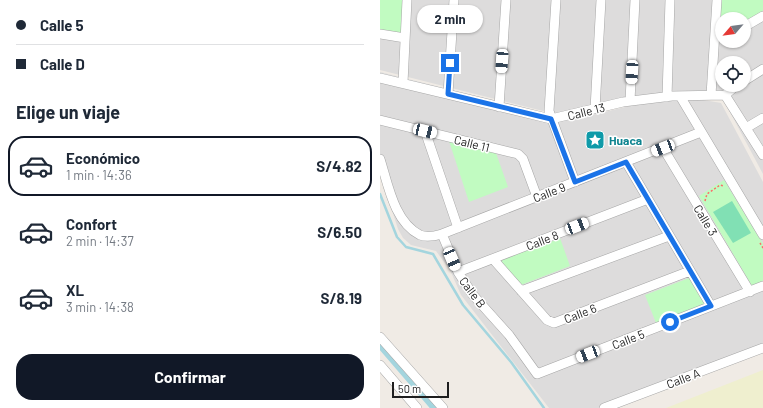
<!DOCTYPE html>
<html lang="es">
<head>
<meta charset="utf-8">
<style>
	body { margin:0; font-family:Barlow,sans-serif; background:#f6f6f7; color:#1f2937; height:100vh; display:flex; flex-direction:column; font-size:15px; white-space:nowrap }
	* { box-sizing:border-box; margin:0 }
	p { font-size:13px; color:#747a83 }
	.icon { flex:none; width:22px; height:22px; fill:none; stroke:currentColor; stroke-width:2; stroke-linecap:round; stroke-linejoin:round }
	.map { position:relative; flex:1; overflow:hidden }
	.panel { display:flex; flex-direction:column; background:#fff; width:380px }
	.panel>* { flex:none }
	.top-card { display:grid; align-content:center; height:88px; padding:0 16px; background:#fff }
	.needle { width:26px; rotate:242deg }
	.controls { position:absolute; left:335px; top:12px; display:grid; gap:8px }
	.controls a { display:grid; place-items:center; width:36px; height:36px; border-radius:50%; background:#fff; box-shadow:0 1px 3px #0004; font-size:20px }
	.scale { position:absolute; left:12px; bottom:10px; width:57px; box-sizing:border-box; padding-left:4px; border:2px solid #1f1f1f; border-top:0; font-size:11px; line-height:14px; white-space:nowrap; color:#1f1f1f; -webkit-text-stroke:3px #fff; paint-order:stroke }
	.end { position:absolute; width:18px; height:18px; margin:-9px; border:5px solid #1a73e8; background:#fff; box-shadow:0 0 0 2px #fff }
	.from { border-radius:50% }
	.bubble { position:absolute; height:28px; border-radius:14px; background:#fff; box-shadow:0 1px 3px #0004; font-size:13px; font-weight:700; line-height:28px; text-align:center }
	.car { position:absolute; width:12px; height:24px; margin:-12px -6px; border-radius:5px; box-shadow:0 0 3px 1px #0007; background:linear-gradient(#fff 24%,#345 0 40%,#fff 0 76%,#345 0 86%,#fff 0) }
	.top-card b { display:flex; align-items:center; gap:14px; height:38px; font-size:15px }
	.top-card b+b { border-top:1px solid #e0e1e3 }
	.top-card i { width:10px; height:10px; background:#1f2937 }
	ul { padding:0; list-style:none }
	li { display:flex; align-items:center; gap:12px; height:60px; margin:0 8px 6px; padding:0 8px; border:2px solid transparent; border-radius:16px }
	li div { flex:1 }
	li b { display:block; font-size:15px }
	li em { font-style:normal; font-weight:700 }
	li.active { border-color:#111827 }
	li>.icon { width:36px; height:36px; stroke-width:1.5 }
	h2 { padding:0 16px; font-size:18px; line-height:48px }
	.action { display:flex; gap:8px; margin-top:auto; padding:8px 16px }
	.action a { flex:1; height:46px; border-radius:16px; background:#111827; color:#fff; font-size:16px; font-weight:700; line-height:46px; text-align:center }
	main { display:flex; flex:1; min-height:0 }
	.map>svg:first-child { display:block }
</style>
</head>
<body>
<main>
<section class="panel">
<div class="top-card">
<b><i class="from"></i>Calle 5</b>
<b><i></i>Calle D</b>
</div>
<h2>Elige un viaje</h2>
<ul>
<li class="active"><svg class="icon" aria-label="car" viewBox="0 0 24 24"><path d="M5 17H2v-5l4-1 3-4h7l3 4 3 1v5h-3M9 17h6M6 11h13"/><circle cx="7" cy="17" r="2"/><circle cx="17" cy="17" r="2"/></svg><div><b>Económico</b><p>1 min · 14:36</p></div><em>S/4.82</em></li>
<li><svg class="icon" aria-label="car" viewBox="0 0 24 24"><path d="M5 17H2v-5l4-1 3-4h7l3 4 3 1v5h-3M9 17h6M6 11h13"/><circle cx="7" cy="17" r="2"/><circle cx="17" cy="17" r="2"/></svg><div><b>Confort</b><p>2 min · 14:37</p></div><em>S/6.50</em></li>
<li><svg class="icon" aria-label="car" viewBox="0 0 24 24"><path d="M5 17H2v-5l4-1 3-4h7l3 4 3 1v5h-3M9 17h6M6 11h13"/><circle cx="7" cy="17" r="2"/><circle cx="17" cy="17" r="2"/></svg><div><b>XL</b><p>3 min · 14:38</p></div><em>S/8.19</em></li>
</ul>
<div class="action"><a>Confirmar</a></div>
</section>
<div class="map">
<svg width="383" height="408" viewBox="0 0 383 408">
	<rect width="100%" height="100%" fill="#f0ebe5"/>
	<path fill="#dddcdc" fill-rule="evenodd" d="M0,0H383V174L343,99L295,92L179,115L0,70ZM342,19H364V41H342ZM342,63H364V85H342Z
		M0,72L180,117H195L216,114L295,95L341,103L383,182V348L224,408H169L81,295L70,270L56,251L31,245L23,238L18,229L0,173Z"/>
	<path fill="#efefcf" d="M383,370V408H286Z"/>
	<path fill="#c1fbc1" d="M0,0H27L25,38L0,34Z
		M339,0H383V14L364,25V19H342V37L337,40Z
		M69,141L116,153L128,187L89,202Z
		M344,180L383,244V282L372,286L319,196Z
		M180,238L190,266L141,285L121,262L123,259Z
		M309,278L325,304L276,323L265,295Z"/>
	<path fill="#81e0b4" d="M352,201L371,233L353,243L333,212Z"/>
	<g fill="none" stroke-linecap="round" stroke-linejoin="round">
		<path stroke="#a4d5de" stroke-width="2.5" d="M0,194L17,237L26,247L53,254L83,305L131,362L164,408"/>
		<path stroke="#a4d5de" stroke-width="8" d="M0,344L55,408"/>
		<g stroke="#a6a6a6" stroke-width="10">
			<path id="minor" d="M176,0L169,111L195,182
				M364,27L383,16
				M0,34L25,38
				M0,78L171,119L243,102L292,96L345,95
				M364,81L383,69
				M23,83L27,0
				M68,94L74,0
				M331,95L337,0
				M345,95L383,155
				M345,95L357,85
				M300,96L383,235
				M287,97L290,0
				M250,101L255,0
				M119,107L126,0
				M215,109L221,0
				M0,120L138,154L143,159L157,197
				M366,128L383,118
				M45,131L78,228
				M283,148L370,292
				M0,159C8,184 14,222 40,235C47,238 55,236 62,234L78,272L93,295L129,335L157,374L383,286
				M246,162L331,306
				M62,234L321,132
				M113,259L167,320L174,323L310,271
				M78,272L268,199
				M141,291L289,236
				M0,337L63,408
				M0,365L37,408
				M224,408L383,348"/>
		</g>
		<path stroke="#fd6d69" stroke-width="1.5" stroke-dasharray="2 2" stroke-linecap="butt" d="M325,201L327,194L340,185L344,186
			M380,243L383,248"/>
		<use href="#minor" stroke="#fff" stroke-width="9"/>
	</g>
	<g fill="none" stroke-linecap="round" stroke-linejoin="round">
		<path stroke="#1a73e8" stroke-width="5" d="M70,63L68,94L171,119L195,182L246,162L331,306L290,322"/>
	</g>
	<defs>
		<g id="sight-square" transform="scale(1)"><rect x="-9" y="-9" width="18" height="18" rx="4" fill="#0f9aa8" stroke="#fff"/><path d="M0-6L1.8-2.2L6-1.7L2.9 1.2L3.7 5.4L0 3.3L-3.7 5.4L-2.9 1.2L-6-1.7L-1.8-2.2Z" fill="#fff"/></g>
	</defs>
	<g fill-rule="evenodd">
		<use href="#sight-square" x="215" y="140"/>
	</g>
	<g text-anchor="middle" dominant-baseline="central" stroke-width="3" stroke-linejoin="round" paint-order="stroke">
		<g font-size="12" fill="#1f1f1f" stroke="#fff">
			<text transform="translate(206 111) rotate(-14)">Calle 13</text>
			<text transform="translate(92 143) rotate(14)">Calle 11</text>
			<text transform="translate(169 192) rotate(-21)">Calle 9</text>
			<text transform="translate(326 220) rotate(59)">Calle 3</text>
			<text transform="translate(162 240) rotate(-21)">Calle 8</text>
			<text transform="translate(93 292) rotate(53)">Calle B</text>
			<text transform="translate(200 313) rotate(-21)">Calle 6</text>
			<text transform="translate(248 339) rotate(-21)">Calle 5</text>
			<text transform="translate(303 378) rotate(-21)">Calle A</text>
		</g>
		<g font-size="12" font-weight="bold" fill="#0d838f" stroke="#fff" text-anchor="start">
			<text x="229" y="140">Huaca</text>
		</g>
	</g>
</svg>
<div class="controls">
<a><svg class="needle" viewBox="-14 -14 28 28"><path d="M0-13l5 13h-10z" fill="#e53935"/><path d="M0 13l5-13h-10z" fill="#747a83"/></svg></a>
<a><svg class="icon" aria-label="locate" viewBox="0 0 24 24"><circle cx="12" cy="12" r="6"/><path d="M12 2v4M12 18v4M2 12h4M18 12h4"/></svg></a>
</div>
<div class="scale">50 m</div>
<i class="end from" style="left:290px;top:322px"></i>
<i class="end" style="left:70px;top:63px"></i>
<div class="bubble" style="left:37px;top:5px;width:66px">2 min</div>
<i class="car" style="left:122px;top:61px;rotate:184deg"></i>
<i class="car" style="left:252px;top:72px;rotate:183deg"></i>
<i class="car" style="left:45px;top:131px;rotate:103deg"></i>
<i class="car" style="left:283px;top:148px;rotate:249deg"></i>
<i class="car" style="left:197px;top:226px;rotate:69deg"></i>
<i class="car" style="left:72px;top:259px;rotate:157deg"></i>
<i class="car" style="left:208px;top:354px;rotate:249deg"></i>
</div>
</main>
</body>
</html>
